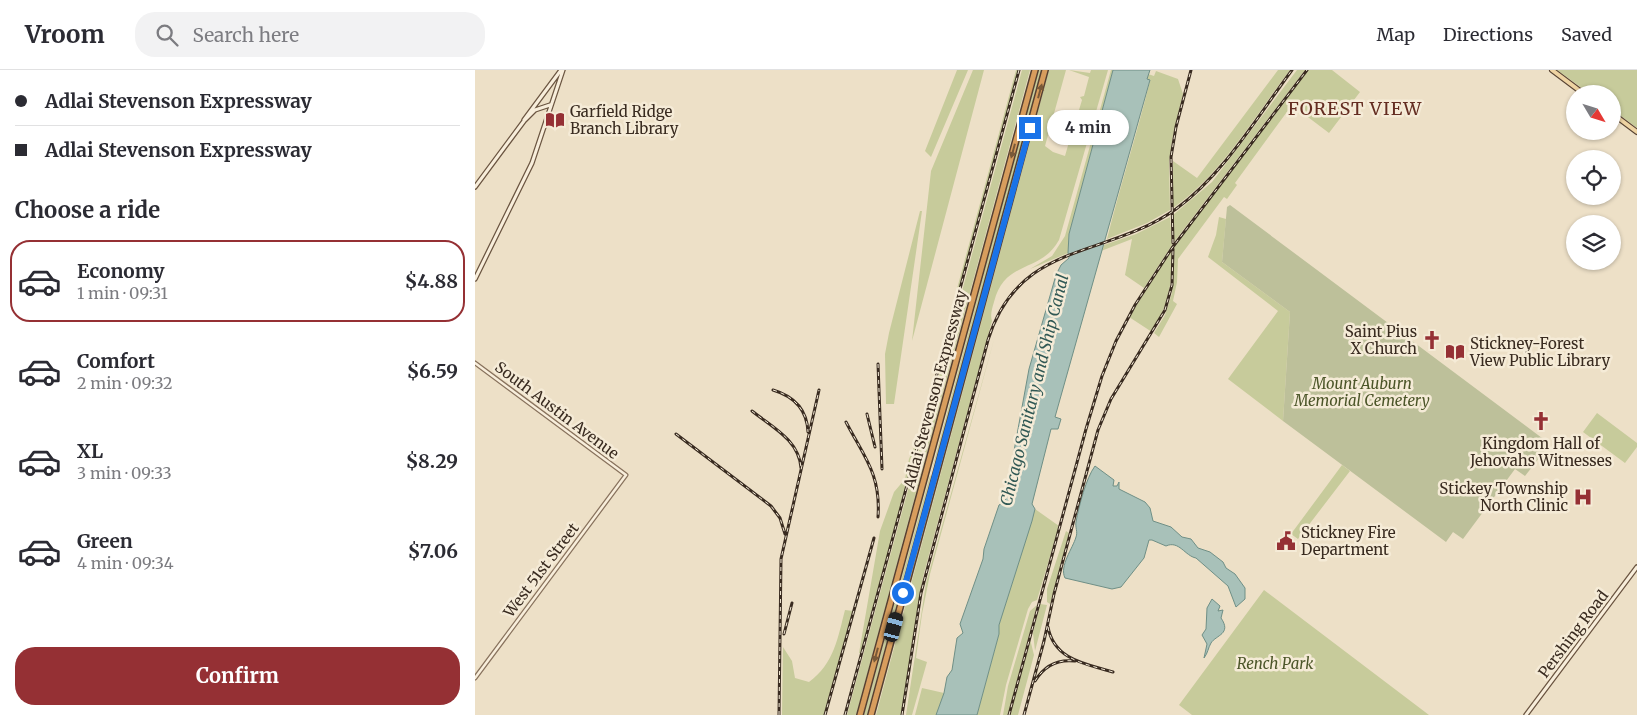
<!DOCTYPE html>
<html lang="en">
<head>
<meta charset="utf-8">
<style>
	body { margin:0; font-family:Merriweather,serif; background:#f2f2f3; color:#2b2b33; height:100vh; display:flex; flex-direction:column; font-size:19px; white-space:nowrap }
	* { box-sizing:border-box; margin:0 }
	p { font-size:16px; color:#7c7c81 }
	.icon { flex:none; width:28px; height:28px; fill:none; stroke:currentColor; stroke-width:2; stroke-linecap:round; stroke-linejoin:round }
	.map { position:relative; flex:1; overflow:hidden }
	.details { display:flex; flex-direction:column; background:#fff; width:475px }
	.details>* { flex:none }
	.banner { display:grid; align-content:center; height:110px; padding:0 15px; background:#fff }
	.needle { width:32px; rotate:128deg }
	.controls { position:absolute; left:1091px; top:15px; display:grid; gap:10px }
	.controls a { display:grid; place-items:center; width:55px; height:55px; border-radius:50%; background:#fff; box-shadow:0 1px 4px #0004; font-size:25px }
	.end { position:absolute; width:22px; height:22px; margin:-11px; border:6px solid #1a73e8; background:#fff; box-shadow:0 0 0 2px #fff }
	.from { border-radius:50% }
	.bubble { position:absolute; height:35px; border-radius:18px; background:#fff; box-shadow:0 1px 4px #0004; font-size:16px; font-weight:700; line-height:35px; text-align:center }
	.car { position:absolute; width:15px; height:30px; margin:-15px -8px; border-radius:6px; box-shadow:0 0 4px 1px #0007; background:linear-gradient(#222 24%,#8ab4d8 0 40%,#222 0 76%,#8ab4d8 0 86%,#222 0) }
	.banner b { display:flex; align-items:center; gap:18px; height:48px; font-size:19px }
	.banner b+b { border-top:1px solid #e1e1e2 }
	.banner i { width:12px; height:12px; background:#2b2b33 }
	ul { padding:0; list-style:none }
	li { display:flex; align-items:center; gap:15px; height:82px; margin:0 10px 8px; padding:0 5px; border:2px solid transparent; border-radius:20px }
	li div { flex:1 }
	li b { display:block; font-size:19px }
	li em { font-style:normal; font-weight:700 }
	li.current { border-color:#953034 }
	li>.icon { width:45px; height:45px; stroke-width:1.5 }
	h2 { padding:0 15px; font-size:22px; line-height:60px }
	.action { display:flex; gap:10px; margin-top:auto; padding:10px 15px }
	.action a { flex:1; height:58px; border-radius:20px; background:#953034; color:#fff; font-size:20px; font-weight:700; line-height:58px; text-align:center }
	header { display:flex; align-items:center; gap:30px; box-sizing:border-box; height:70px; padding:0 25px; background:#fff; border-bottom:1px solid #e1e1e2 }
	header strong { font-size:24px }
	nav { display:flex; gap:28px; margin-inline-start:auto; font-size:18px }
	.search { width:350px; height:45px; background:#f2f2f3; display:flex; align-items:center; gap:12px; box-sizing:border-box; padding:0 18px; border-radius:20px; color:#7c7c81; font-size:19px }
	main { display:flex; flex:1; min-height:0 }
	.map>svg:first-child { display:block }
</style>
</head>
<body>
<header>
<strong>Vroom</strong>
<div class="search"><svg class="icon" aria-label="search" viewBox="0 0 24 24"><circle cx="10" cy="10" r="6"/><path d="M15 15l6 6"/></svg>Search here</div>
<nav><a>Map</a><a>Directions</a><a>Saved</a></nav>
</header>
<main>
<section class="details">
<div class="banner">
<b><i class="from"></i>Adlai Stevenson Expressway</b>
<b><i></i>Adlai Stevenson Expressway</b>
</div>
<h2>Choose a ride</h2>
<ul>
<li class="current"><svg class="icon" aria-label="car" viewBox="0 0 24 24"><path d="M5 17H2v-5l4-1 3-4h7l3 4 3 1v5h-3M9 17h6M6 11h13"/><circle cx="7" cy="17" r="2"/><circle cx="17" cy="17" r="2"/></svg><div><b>Economy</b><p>1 min · 09:31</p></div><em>$4.88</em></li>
<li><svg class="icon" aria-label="car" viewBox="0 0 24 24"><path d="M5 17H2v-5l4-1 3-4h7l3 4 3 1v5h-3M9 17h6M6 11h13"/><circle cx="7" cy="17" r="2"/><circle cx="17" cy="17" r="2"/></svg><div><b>Comfort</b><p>2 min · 09:32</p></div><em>$6.59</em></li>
<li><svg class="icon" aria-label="car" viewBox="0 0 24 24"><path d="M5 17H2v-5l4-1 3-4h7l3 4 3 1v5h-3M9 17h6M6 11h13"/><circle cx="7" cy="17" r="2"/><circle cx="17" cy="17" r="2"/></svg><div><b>XL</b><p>3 min · 09:33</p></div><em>$8.29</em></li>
<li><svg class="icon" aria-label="car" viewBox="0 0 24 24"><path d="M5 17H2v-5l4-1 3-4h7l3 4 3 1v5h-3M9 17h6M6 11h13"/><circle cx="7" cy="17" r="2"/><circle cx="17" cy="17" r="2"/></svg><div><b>Green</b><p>4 min · 09:34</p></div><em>$7.06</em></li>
</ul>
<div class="action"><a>Confirm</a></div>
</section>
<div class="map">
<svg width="1162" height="645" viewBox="0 0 1162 645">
	<rect width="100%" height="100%" fill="#ede0c7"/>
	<path fill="#c7cb9b" d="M482,0H493L456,87L450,81Z
		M498,0H509L437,271L456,101Z
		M541,0H543L478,241H476Z
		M547,0H555L381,645H372Z
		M563,0H567L469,363L456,403Z
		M574,0H591L570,76L578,82L590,86L594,72L575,65L596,68L600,53L581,48L583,45L601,50L607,30L605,27L609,26L614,7L594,0L615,3L616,0H633L584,170C565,204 530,189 519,232C517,239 515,245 517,251L448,507L426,645H401Z
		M636,0H638L594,164L593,183L555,199L577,186L590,166Z
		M803,0H815C779,47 747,104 698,138V91L722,108Z
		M822,0H830L699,172L698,145L737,112Z
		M833,0H857L885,22L854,63L817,35L760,113L762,115L752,129L749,127L703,189L702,212L698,231L702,234L684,267L679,263L690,245L697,223L699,176Z
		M1082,0H1162V58L1138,40V24H1115Z
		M681,1L703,9L708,24L698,65L694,91L695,140L672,153L632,169C645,116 662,64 675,11L672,10L673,4L679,6Z
		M445,141H447L419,334H411L410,284L414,263Z
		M695,147L697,175L669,218L650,205L657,169L626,181L629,175L661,164Z
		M744,147L751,149L747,192L815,242L808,351L753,309L803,241L733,187L741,165Z
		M697,179C698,210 694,235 677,262L654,247Z
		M520,266L455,504L447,544L441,588L452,592L437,645H431L451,513Z
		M1122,343L1162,373V377L1150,393L1108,362Z
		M446,361L386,584L384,583L405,461L419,422L430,409L434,389Z
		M867,395L875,401L823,469L816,464Z
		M455,405L456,407L392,645H389Z
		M560,439L584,456L562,530L557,532L553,539L531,615L525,645H502L524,564V555Z
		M591,461L594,463L575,534L572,532V519Z
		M789,520L954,645H717L704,635Z
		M565,534L572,535L560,581L558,563Z
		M562,535L533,645H528L533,616L555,541Z
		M370,540L378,541L349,645H307L308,577L317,591L320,608L334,612C359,594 363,567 370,540Z
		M555,569L559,585L543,645H535Z
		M447,618L469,623L461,645H440Z"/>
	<path fill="#bdc09a" d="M755,135L1075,374L1050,406L1040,399L988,469L978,462L971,472L808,351L815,242L747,192L752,137Z"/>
	<path fill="#a8c1b9" stroke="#6f8f86" d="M638,0H675L672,9L675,10L580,347L586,349L583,359H576L557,434L560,439L557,451L524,555V564L502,645H461L469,623L472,607L477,600L482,568L488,563L485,554L508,489L509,479L524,435L530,431L540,397L539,381L554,299L581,205L586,195L594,188L593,183L594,164Z
		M620,396L639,410L638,416H642L644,412V419L670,432L675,438L678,451L696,457L707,467L716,469L723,478L735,482L748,492L751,498L760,504L770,518V529L761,537L753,516L721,488C710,486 704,470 691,476L677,470H674L669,488L646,517L637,519L590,508C584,496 598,478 601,467C603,462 600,457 601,452C604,436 611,408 620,396Z
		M737,529L745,536L743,541L748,540L746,548C757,564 741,565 736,573C733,578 733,583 729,588L732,574L727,565L731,559L732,538Z"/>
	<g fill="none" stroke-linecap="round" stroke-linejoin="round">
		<g stroke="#88725d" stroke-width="5">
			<path id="tertiary" d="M0,293L151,405L0,608"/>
		</g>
		<g stroke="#6a5440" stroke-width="5.5">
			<path id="secondary" d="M49,50L86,0
				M0,117L49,51L60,40L75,35
				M0,209L57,93L88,0
				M1051,645L1162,497"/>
		</g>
		<g stroke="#564131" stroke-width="6">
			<path id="primary" d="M1077,0L1109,24
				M1138,44L1162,62"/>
		</g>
		<g stroke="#564131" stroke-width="8">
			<path id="motorway" d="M385,645L560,0
				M396,645L570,0"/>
		</g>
		<use href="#tertiary" stroke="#f8eedb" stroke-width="2.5"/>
		<use href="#secondary" stroke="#f8eedb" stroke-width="3"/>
		<use href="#primary" stroke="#eed3a2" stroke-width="4"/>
		<use href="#motorway" stroke="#d89d5d" stroke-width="5"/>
		<g stroke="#392b20" stroke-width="3">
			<path id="rail" d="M698,173L696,87L701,57L716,0
				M403,294L407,399
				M298,320C318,326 332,339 333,362
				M277,341C297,357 324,370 326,398
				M392,344L400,377
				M371,352C389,387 406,404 403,447
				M201,364L296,436L305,448L310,464
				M573,557C579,590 611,594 638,602
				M309,564L317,533
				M560,611C569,596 583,589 600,591
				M304,645L306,489L344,320
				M350,645L399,468
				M370,645L544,0
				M427,645L446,523L513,270C544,170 631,189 701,139C749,104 782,47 817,0
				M534,645L611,359L627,306L641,271L660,235L697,178L832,0
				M549,645L569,571L579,524L623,360L636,329L690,240L697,215L698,179"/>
		</g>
		<use href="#rail" stroke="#f5ebd7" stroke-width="1" stroke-dasharray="4" stroke-linecap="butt"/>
	</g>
	<defs><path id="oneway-solid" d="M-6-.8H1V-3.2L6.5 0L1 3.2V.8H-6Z" transform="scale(1.25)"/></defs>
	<g fill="#795938">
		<use href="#oneway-solid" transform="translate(565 21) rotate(-75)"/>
		<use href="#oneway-solid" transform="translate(538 81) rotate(105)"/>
		<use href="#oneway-solid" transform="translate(401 585) rotate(105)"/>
	</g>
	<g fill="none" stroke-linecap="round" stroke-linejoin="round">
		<path stroke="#1a73e8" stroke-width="6" d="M428,523L555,58"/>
	</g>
	<defs>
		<g id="library-bare" transform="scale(1.5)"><path d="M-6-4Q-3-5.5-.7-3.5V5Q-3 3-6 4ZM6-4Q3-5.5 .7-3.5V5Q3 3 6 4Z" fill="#953034" stroke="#f5ebd7" stroke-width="2.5" paint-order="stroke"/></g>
		<g id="church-bare" transform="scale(1.5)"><path d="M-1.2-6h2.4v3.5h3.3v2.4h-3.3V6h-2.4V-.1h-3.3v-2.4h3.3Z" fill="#953034" stroke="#f5ebd7" stroke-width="2.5" paint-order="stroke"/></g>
		<g id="hospital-bare" transform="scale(1.5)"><path d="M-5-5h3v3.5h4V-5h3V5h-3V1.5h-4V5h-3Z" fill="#953034" stroke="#f5ebd7" stroke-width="2.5" paint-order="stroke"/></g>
		<g id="civic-bare" transform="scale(1.5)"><path d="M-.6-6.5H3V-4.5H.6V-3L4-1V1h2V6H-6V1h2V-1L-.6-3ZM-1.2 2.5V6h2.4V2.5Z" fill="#953034" stroke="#f5ebd7" stroke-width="2.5" paint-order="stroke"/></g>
	</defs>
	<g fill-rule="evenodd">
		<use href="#library-bare" x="80" y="50"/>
		<use href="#church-bare" x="957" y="270"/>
		<use href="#library-bare" x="980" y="282"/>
		<use href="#church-bare" x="1066" y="351"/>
		<use href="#hospital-bare" x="1108" y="427"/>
		<use href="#civic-bare" x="811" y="471"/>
	</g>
	<g text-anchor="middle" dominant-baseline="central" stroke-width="5" stroke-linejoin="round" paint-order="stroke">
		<g font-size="15" fill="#392b20" stroke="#f5ebd7" text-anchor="start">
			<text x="95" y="41">Garfield Ridge<tspan x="95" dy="17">Branch Library</tspan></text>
			<text x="942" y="261" text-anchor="end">Saint Pius<tspan x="942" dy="17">X Church</tspan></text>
			<text x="995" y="273">Stickney-Forest<tspan x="995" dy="17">View Public Library</tspan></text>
			<text x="1066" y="373" text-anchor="middle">Kingdom Hall of<tspan x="1066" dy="17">Jehovahs Witnesses</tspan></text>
			<text x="1093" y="418" text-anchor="end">Stickey Township<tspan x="1093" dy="17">North Clinic</tspan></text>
			<text x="826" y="462">Stickney Fire<tspan x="826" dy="17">Department</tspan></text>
		</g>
		<g font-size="15" font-style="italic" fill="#4b5528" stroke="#f5ebd7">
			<text x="887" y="313">Mount Auburn<tspan x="887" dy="17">Memorial Cemetery</tspan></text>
			<text x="800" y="593">Rench Park</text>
		</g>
		<g font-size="15" fill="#392b20" stroke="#f5ebd7">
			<text transform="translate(460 319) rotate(-75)">Adlai Stevenson Expressway</text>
			<text transform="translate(82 340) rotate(37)">South Austin Avenue</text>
			<text transform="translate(66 500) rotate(-53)">West 51st Street</text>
			<text transform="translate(1098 564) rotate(-53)">Pershing Road</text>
		</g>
		<g font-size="16" font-style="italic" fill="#305854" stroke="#f5ebd7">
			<text transform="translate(559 320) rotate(-76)">Chicago Sanitary and Ship Canal</text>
		</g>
		<g font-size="18" letter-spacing="1" fill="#642d21" stroke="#f5ebd7">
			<text x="880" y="38">FOREST VIEW</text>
		</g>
	</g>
</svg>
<div class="controls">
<a><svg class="needle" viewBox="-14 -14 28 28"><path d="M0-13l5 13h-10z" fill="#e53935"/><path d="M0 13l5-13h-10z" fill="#7c7c81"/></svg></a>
<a><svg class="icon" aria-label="locate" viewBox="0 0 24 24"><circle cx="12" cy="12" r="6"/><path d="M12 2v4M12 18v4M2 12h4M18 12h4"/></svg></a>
<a><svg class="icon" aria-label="layers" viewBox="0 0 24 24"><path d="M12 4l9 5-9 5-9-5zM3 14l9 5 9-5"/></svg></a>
</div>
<i class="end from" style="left:428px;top:523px"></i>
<i class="end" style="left:555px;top:58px"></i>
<div class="bubble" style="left:572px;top:40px;width:82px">4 min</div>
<i class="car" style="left:419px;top:557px;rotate:15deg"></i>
</div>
</main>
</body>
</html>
